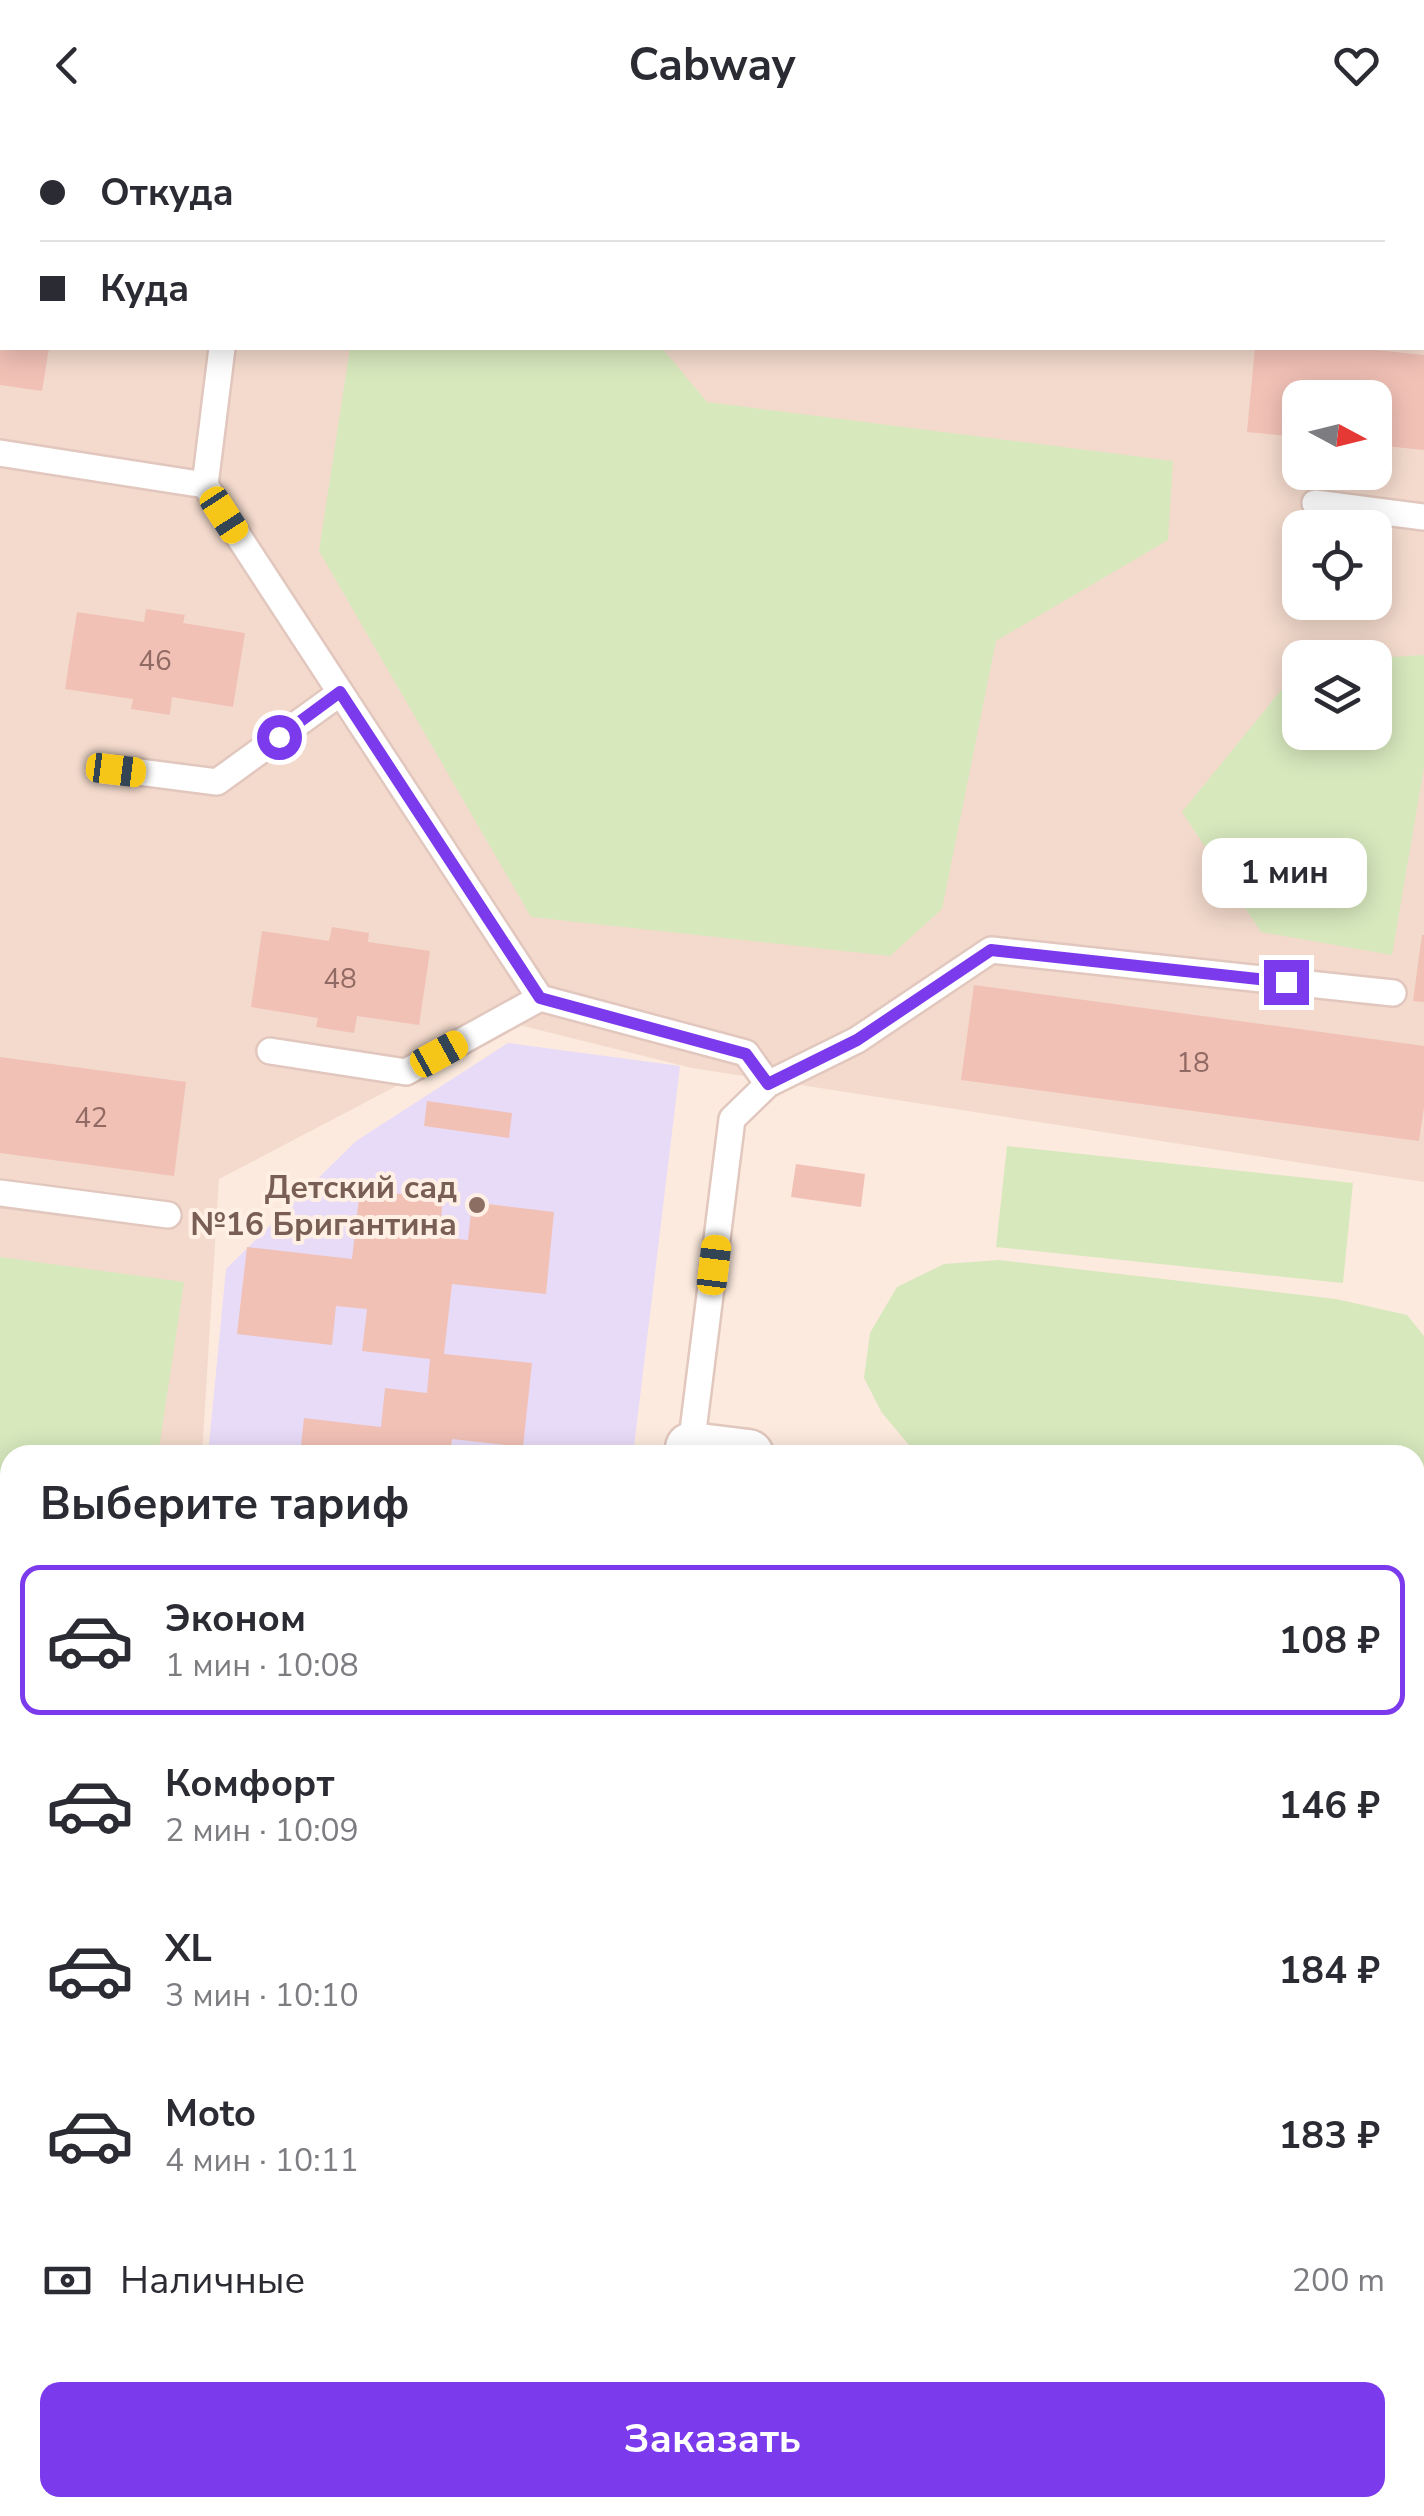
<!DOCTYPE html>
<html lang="ru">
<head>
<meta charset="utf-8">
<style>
	body { margin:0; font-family:"Nunito Sans",sans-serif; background:#f7f7f7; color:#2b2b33; height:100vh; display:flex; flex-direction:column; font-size:38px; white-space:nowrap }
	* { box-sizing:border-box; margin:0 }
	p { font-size:32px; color:#7c7c81 }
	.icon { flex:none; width:55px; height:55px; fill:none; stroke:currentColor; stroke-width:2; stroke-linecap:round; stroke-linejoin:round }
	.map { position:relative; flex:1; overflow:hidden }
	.drawer { position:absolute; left:0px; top:1315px; width:1425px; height:1072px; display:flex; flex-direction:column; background:#fff; border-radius:30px 30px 0 0; box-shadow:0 5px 25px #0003 }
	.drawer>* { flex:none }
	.hud { position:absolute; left:0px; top:0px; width:1425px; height:220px; box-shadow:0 5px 25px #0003; display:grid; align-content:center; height:220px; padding:0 40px; background:#fff }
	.needle { width:65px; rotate:97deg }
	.tools { position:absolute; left:1282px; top:250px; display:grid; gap:20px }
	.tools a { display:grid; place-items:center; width:110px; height:110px; border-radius:20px; background:#fff; box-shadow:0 5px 25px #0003; font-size:50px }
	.end { position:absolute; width:45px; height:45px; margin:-22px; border:12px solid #7c3aed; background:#fff; box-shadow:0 0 0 5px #fff }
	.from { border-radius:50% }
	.bubble { position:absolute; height:70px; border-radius:20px; background:#fff; box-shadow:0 5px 25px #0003; font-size:32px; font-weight:700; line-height:70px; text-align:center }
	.car { position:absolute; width:30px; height:60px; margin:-30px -15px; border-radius:12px; box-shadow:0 0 8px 2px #0007; background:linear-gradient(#f5c518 24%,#345 0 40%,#f5c518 0 76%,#345 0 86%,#f5c518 0) }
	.hud b { display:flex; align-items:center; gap:35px; height:95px; font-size:38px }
	.hud b+b { border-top:2px solid #e1e1e2 }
	.hud i { width:25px; height:25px; background:#2b2b33 }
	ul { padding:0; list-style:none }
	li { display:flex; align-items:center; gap:30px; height:150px; margin:0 20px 15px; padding:0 20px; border:5px solid transparent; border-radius:20px }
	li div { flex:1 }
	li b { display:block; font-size:38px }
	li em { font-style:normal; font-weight:700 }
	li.active { border-color:#7c3aed }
	li>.icon { width:90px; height:90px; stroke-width:1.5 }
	h2 { padding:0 40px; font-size:45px; line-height:120px }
	.pay { display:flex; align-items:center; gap:25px; height:110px; padding:0 40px; font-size:38px }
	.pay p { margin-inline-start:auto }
	.action { display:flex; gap:20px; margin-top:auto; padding:20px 40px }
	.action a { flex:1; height:115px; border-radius:20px; background:#7c3aed; color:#fff; font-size:40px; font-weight:700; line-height:115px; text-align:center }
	header { display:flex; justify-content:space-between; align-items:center; height:130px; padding:0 40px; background:#fff; font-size:45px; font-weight:700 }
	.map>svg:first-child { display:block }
</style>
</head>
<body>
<header><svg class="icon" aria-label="back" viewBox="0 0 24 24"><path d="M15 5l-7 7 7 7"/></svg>Cabway<svg class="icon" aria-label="heart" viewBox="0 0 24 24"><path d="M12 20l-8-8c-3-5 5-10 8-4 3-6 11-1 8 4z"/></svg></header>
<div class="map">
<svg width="1424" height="2386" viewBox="0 0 1424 2386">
	<rect width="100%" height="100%" fill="#fceade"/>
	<path fill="#f3dacc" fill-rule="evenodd" d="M0,0H1424V1052L692,938L515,894L219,1049L202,1325H10V2378H1415V1890L1423,1870L1424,2386H0ZM2,2H1422V218H2ZM1300,268H1375V342H1300ZM1300,398H1375V472H1300ZM1300,528H1375V602H1300Z"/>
	<path fill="#e8dbf8" d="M508,913L680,936L633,1325H208L226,1139L356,1011Z"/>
	<path fill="#d7e8bd" d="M350,218H662L707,272L1173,331L1168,410L996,511L942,779L890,826L531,787L319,421Z
		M1424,525V637L1392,825L1261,802L1182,682L1300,537V602H1375V528Z
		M1007,1016L1353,1053L1343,1153L996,1117Z
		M0,1127L184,1152L158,1325H10V1580L0,1578Z
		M999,1130L1336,1169L1407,1185L1424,1206V1341L1415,1346V1325H937L909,1315L882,1283L864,1248L870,1203L897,1157L944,1134Z
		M915,2378H1317L1316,2386H920Z"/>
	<path fill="#f1c1b6" d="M0,218H49L42,261L0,255Z
		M1255,218H1357L1424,225V320L1375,315V268H1300L1299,307L1247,302Z
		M146,479L185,485L183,493L245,503L233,577L172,567L170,585L131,579L133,569L65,559L77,482L144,492Z
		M332,797L369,803L368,812L430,821L419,895L357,886L354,903L316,897L318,888L251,877L262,801L329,811Z
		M1422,805H1424V872L1413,871Z
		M974,855L1424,916V977L1419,1011L961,950Z
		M0,927L186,952L174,1046L0,1023Z
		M427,971L512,983L509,1008L424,996Z
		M796,1034L865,1044L861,1077L791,1067Z
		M360,1059L443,1069L439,1107L468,1110L472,1072L554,1082L546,1164L452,1154L444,1224L532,1233L523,1317L452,1309L450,1325H300L304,1288L381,1297L385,1258L427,1263L430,1229L362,1221L367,1179L336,1176L332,1215L237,1204L247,1117L352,1129Z
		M0,1643L10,1645V1726L0,1725Z
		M0,2047L10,2049V2145L0,2144Z
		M0,2275L10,2288V2329L4,2334L0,2329Z"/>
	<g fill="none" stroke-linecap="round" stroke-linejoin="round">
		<g stroke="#e1c7bd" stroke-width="30">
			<path id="lane" d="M1050,0L1064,2
				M79,2L80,0
				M247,2L248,0
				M1248,2V0
				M0,323L205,355L222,218
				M205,355L540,868L746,923L768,954
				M1315,373L1424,387
				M116,639L217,652L340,563
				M270,921L406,942L540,868
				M0,1063L168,1085
				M690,1325L732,989L768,954L857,910L991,820L1393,863
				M0,1587L10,1588
				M0,1995L10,1997
				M1415,2168L1424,2098
				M845,2378L851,2386
				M1387,2386L1388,2378"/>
		</g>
		<g stroke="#e1c7bd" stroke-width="55">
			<path id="street" d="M691,1318L748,1325"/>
		</g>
		<use href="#lane" stroke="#fff" stroke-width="25"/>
		<use href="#street" stroke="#fff" stroke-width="50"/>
	</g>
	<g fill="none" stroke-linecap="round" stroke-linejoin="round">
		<path stroke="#7c3aed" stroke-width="12" d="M279,607L340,562L540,868L746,924L768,954L857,910L991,820L1286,852"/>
	</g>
	<circle fill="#8d6e63" stroke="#ffefe4" stroke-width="4" cx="477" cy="1075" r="10"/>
	<g text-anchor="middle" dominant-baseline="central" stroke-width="8" stroke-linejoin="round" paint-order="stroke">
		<g font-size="28" fill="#916a63">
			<text x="155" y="531">46</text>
			<text x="340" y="849">48</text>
			<text x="1193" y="933">18</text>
			<text x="91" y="988">42</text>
		</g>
		<g font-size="32" font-weight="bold" fill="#785e54" stroke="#ffefe4" text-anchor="end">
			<text x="457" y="1057">Детский сад<tspan x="457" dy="37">№16 Бригантина</tspan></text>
		</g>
	</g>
</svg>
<div class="tools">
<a><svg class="needle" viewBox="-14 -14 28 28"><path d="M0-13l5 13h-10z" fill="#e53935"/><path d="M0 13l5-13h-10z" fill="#7c7c81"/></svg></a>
<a><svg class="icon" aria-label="locate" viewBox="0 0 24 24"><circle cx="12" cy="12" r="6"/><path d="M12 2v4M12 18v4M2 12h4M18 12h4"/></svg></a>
<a><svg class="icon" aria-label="layers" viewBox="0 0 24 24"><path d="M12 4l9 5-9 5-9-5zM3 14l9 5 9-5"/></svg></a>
</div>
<i class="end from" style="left:279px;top:607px"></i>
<i class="end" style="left:1286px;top:852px"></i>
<div class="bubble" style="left:1202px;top:708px;width:165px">1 мин</div>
<i class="car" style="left:224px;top:385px;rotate:147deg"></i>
<i class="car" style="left:116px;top:640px;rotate:97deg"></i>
<i class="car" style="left:439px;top:924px;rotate:61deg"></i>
<i class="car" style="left:714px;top:1135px;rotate:7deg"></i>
<div class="hud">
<b><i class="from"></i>Откуда</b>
<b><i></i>Куда</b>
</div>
<section class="drawer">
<h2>Выберите тариф</h2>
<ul>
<li class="active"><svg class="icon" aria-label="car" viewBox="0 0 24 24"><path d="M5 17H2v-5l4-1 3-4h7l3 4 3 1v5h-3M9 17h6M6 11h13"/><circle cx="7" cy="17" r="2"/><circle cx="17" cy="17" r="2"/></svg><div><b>Эконом</b><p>1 мин · 10:08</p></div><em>108 ₽</em></li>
<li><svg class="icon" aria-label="car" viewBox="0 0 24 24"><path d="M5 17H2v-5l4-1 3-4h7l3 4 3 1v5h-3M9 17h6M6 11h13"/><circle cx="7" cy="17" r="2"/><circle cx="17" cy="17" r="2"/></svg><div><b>Комфорт</b><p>2 мин · 10:09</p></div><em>146 ₽</em></li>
<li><svg class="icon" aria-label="car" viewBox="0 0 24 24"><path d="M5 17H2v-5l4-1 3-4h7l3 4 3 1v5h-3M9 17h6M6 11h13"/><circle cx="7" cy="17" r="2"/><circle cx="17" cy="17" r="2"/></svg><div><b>XL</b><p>3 мин · 10:10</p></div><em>184 ₽</em></li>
<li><svg class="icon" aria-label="car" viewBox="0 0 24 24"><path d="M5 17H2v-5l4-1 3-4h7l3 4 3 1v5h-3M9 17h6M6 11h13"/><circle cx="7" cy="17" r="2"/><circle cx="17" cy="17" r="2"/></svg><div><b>Moto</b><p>4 мин · 10:11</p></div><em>183 ₽</em></li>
</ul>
<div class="pay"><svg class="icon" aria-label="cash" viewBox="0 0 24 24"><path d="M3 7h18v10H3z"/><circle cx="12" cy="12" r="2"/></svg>Наличные<p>200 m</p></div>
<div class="action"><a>Заказать</a></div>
</section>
</div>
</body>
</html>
